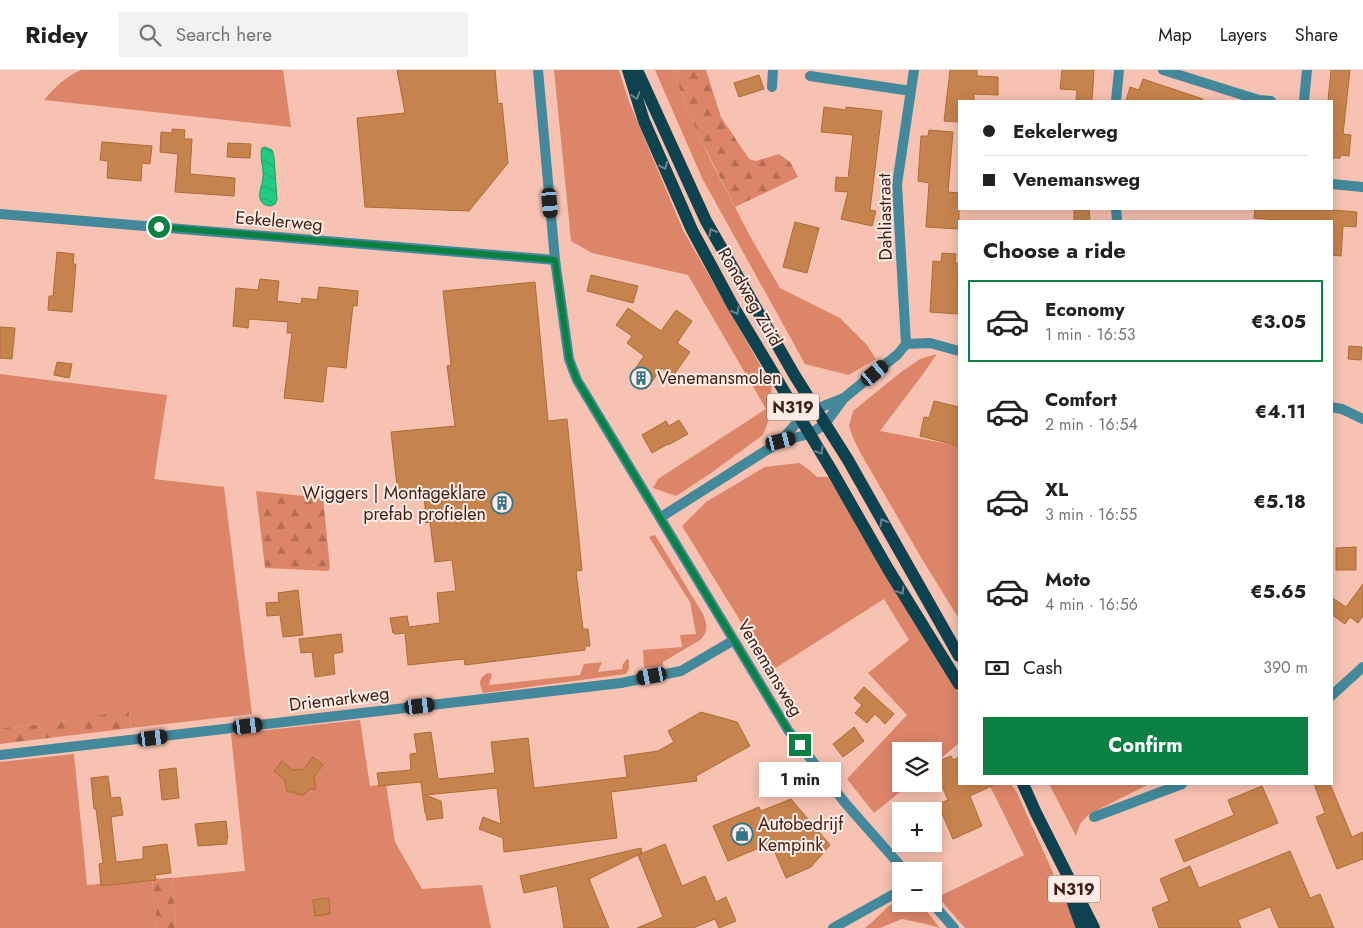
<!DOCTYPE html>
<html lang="en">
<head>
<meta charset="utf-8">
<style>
	body { margin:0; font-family:Jost,sans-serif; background:#f2f2f2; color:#202124; height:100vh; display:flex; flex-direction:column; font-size:19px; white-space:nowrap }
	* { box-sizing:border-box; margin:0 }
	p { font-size:16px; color:#757577 }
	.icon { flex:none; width:28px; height:28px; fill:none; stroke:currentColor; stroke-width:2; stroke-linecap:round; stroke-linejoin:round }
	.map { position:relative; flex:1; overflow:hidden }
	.sheet { position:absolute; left:958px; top:150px; width:375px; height:565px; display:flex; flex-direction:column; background:#fff; border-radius:0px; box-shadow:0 2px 12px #0003 }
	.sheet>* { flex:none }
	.guide { position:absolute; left:958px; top:30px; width:375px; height:110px; border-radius:0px; box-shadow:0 2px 12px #0003; display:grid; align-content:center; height:110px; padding:0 25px; background:#fff }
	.tools { position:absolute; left:892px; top:672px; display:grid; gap:10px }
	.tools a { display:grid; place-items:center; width:50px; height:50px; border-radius:0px; background:#fff; box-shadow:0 2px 12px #0003; font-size:25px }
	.end { position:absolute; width:22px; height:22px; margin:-11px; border:6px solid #0b8043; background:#fff; box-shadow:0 0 0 2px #fff }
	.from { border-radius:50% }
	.bubble { position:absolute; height:35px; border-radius:0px; background:#fff; box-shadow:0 2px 12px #0003; font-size:16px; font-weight:700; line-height:35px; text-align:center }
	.car { position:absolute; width:15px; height:30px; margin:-15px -8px; border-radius:6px; box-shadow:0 0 4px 1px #0007; background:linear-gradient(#222 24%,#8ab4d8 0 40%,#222 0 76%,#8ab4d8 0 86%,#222 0) }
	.guide b { display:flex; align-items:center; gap:18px; height:48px; font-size:19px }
	.guide b+b { border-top:1px solid #e0e0e0 }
	.guide i { width:12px; height:12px; background:#202124 }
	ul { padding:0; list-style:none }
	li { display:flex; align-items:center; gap:15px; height:82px; margin:0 10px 8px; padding:0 15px; border:2px solid transparent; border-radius:0px }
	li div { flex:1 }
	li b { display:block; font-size:19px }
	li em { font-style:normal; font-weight:700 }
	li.active { border-color:#0b8043 }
	li>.icon { width:45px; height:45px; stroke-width:1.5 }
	h2 { padding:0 25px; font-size:22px; line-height:60px }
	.pay { display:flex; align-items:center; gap:12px; height:55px; padding:0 25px; font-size:19px }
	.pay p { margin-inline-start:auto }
	.primary-button { display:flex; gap:10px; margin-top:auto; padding:10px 25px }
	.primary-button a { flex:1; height:58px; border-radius:0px; background:#0b8043; color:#fff; font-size:20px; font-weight:700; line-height:58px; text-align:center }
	header { display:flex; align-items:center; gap:30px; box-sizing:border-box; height:70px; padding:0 25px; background:#fff; border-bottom:1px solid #e0e0e0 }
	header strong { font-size:24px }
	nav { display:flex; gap:28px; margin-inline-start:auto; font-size:18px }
	.search { width:350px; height:45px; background:#f2f2f2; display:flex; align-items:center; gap:12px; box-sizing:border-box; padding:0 18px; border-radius:0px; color:#757577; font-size:19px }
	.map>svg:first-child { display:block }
</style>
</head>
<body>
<header>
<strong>Ridey</strong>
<div class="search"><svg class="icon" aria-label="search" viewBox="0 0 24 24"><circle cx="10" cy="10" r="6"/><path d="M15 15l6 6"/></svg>Search here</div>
<nav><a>Map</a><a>Layers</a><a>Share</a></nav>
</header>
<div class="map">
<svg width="1363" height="858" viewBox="0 0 1363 858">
	<defs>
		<pattern id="forest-firs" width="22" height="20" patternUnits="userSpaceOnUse" patternTransform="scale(1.25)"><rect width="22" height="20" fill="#dd8569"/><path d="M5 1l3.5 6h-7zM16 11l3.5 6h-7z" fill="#b56c55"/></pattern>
		<pattern id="water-waves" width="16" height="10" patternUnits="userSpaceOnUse" patternTransform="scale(1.25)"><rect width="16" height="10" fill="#22cb83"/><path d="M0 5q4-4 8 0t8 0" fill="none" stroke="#20ae70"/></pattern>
	</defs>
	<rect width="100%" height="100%" fill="#f7c2b1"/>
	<path fill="#dd8569" d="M81,0H283L291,57L44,30C55,17 65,7 81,0Z
		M554,0H619L628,29L683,160L771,314L773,339L763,365L711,403L676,426L653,418L658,409L766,339L688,205L592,183L571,171Z
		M655,0H672L698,64L713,95L751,168L780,218L840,248L867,275L876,289L849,305L805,294L702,108Z
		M937,284L923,304L880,361L959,376V549L922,489L861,384L853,368L849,356L853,341L901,302L920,289Z
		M0,304L167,325L154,409L224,417L252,644L131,658L129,642L33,655L0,658Z
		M799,393L808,399L817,407H828L861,459L959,624V673L934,694V681H901V714H910L874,743L847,709L907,645L868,603L909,570L884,529L771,601L682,456L706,432L765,397Z
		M655,465L703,544C707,554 709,561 700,570L663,592V596L644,598L643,580L682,577L680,565L696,564L690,532L649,467Z
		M627,589L629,590V599L626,604L483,623C479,614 478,608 488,603L492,604L489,615L580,605L584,594L602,592L598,602L622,599L623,594Z
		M360,650L370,716L386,714L395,772L422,819L482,815L491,858H176L172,808L245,801L231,664Z
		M74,684L87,815L152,809L157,858H0V692Z
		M989,714H1011L1017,723L1078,858H965L938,827L1024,785Z
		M1049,714H1149L1088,745L1080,754L1076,766Z
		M901,829V834H921L940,858L926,854L902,849L880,858H865C875,851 891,831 901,829Z"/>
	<path fill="url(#forest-firs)" d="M672,0H706L721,47L749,89L756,91L779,84L790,92L798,107L735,137L698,64Z
		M256,421L323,428L330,498L328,501L265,498Z
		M129,641L131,658L0,674V658L33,655Z
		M172,808L176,858H157L152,809Z"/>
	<path fill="url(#water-waves)" stroke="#2b9762" d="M265,77L272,80L274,87L277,130L275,134L271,136C267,136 263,135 261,131C257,124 263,114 263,107C264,98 259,86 262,78Z"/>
	<path fill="#c7834d" stroke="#ad6c34" d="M397,0H495L498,34L502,33L508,93L469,141L365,137L357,48L405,43Z
		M950,0H977V6L998,7V25L974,24V31H959V52L944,51Z
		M1062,0H1094L1092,31H1076L1077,20L1060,19Z
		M1331,0H1350L1343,64L1351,65L1349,86L1341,85L1340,88H1331V31H1328Z
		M759,5L764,19L739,27L734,13Z
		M1143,9L1203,29L1202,31H1126L1130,17L1139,20Z
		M824,37L846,40V37L882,41L870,140L876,141L872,156L841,149L848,122L835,121L836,107L848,108L853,65L821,62Z
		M172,59L185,60L184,69H192L190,104L235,108L234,126L175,122L178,84L160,82L161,62L172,63Z
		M929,60L953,62L948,122L959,123V159L926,157L929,113L918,111L921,66H928Z
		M102,72L152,76L150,94L142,93L141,111L107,108L108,91L100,90Z
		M228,73L251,74L250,88L227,87Z
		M1074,139H1089L1090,151H1074Z
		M1255,139H1320L1357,142L1356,157L1343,156L1341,186L1331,185V151H1288L1254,148Z
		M795,152L819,158L807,203L783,197Z
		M57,182L74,184L73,194H76L72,242L48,240L49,226H53Z
		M942,183L956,184L955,193H959L958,217H959V244L930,242L933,191L941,192Z
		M591,205L638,216L633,233L587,221Z
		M260,209L279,211L277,231L301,234L302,228L317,230L319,217L358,221L357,236L353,235L346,298L327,296L323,332L284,328L292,263H287L288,252L249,249L248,258L233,256L236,218L258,220Z
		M535,212L548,351L567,349L582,500L576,501L583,559H588L590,576H585V580L465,595L464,589L408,595L405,563L395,564V563H393L390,548L407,546L409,557L440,553L437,523L456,521L452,490L435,492L430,452L426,453L424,422L398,425L391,362L455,356L447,296L451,295L443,221Z
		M628,238L661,261L676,240L692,251L677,273L690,282L673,306L662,298L647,318L639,319L632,314L630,306L644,286L627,273L632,266L616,255Z
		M0,257L15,258L12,289L0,288Z
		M1349,276L1362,277L1361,290L1348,289Z
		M57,292L72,294L69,308L54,305Z
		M934,331L959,337V376L920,366L924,347L929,348Z
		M679,350L688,364L668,375V374L652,383L642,365L666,351L669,356Z
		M1356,477V500H1336V478Z
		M1363,514V546L1358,553L1350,547L1345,554L1331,544V527L1346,537Z
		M298,520L303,565L283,567L280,545L267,546L266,533L279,532L278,523Z
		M341,564L343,582L333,584L335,604L315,607L312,582L301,583L299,569Z
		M864,617L894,644L885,654L875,644L867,653L855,643L862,635L854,628Z
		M701,642L737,652L750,676L696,706L697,711L611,722L617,768L504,782L503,768L479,759L483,747L501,754L497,718L425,725L441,731L443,748L427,750L426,743H425L421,712L379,716L377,703L411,700L410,684L417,683L414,664L431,662L438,709L495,703L491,672L528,668L534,718L627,707L624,686L658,681L674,672L668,661Z
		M854,657L864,671L843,687L833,674Z
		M951,686L953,690L959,687V714H996L970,726L982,756L953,769L938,734L948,730L938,707L934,709V693Z
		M313,687L323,695L314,707L316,719H310L304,725H299L293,722H287L285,710L274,701L282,691L293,700L304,699Z
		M176,698L179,728L162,730L159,700Z
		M108,706L111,728L120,727L123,745L111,747L116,792L143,789V777L167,774L171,803L155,805L156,810L101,816L99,794L103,793L96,739H94L91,708Z
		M1314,714H1330L1352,767L1363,762V789L1337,799L1316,747L1325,743Z
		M1262,716L1278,753L1184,792L1175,770L1234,745L1228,730Z
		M791,729L830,775L811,797L786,808L771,773L728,791L713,756L759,737L761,741Z
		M226,751L228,768H227V774L198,776L195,754Z
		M665,774L682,816L705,806L716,832L726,827L736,851L719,858L715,849L693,858H637L663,847L638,785Z
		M641,778L642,783L589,809L609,858H564L557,816L524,823L520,806Z
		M1290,781L1310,828L1320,824L1334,858H1279L1270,837L1238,850L1241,858H1159L1152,838L1169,831L1160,809L1190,796L1199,818Z
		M329,828L330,844L315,846L313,830Z"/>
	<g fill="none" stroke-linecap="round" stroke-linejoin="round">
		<path stroke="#43889b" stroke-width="10" d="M538,0L555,190L569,289L577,310L788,660L846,734L905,801
			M1163,0L1259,30L1271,31
			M810,6L911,21
			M772,17L773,0
			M1116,31L1119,0
			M1304,31L1307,0
			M1331,114L1363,117
			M1116,139L1117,151
			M0,144L555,190
			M906,274L897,114L914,0
			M1331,337L1342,339L1363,349
			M781,371L810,364L825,354L844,328L898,284L906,274L930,273L959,281
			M661,447L781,371L800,349L816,339L844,328
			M1331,626L1363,597
			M0,685L621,613L681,601L734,570
			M1094,747L1182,714
			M933,834L954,858
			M833,858L901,820"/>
		<path stroke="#0e424f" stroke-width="12" d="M628,0L644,51L692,160L733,236L832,401L888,499L959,614
			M637,0L706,151L795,306L848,390L959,586
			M1023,714L1036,743L1094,858
			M1073,833L1082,858"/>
	</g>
	<defs><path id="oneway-chevron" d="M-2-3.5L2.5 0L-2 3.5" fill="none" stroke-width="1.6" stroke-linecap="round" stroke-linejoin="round" transform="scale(1.25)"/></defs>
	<g stroke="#6e868b">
		<use href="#oneway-chevron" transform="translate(636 26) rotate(72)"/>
		<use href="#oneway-chevron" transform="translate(664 96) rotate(66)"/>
		<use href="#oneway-chevron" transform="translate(712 162) rotate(-120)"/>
		<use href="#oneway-chevron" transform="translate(736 241) rotate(60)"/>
		<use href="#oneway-chevron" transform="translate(820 381) rotate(59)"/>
		<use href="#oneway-chevron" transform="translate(883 452) rotate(-119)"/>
		<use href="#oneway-chevron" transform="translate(901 521) rotate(59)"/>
	</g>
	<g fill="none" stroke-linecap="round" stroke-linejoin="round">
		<path stroke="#0b8043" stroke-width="6" d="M159,157L555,190L569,289L577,310L788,660L800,675"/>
	</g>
	<defs>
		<g id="building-ring" transform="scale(1.125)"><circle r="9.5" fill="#ffece6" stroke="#347688" stroke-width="1.5"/><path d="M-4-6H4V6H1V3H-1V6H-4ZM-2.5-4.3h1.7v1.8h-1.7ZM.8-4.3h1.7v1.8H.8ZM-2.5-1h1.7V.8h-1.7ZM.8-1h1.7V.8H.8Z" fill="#347688"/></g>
		<g id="shop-ring" transform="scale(1.125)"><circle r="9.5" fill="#ffece6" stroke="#347688" stroke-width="1.5"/><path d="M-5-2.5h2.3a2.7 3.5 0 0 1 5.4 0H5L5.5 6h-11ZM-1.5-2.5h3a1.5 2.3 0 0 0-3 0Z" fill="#347688"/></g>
	</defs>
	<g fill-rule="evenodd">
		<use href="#building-ring" x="641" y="308"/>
		<use href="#building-ring" x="502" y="433"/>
		<use href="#shop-ring" x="742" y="764"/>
	</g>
	<g text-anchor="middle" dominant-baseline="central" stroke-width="4" stroke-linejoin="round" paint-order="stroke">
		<g fill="#ffece6" stroke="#795c53" stroke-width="1">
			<rect x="767" y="323.5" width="52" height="27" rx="4"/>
			<rect x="1048" y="805.5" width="52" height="27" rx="4"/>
		</g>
		<g font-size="16" font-weight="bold" fill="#3f1e14">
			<text x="793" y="337">N319</text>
			<text x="1074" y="819">N319</text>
		</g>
		<g font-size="18" fill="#3f1e14" stroke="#ffece6">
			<text transform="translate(885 147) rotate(-91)">Dahliastraat</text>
			<text transform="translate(279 151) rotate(5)">Eekelerweg</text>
			<text transform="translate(750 227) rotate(60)">Rondweg Zuid</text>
			<text transform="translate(770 598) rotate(59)">Venemansweg</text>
			<text transform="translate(339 629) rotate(-7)">Driemarkweg</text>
		</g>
		<g font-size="18" fill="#3f1e14" stroke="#ffece6" text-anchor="start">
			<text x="657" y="308">Venemansmolen</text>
			<text x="486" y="423" text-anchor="end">Wiggers | Montageklare<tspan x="486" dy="21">prefab profielen</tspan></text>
			<text x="758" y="754">Autobedrijf<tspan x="758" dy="21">Kempink</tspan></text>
		</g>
	</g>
</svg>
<div class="tools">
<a><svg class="icon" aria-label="layers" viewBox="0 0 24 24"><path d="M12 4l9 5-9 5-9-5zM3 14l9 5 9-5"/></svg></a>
<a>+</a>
<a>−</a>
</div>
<i class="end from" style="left:159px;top:157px"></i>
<i class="end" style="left:800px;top:675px"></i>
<div class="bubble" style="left:759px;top:692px;width:82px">1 min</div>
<i class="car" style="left:550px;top:133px;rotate:175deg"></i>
<i class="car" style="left:875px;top:303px;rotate:50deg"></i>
<i class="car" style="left:781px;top:371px;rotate:76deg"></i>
<i class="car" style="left:652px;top:606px;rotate:259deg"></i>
<i class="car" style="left:420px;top:636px;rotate:83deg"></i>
<i class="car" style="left:248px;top:656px;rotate:83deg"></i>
<i class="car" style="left:153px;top:668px;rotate:83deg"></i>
<div class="guide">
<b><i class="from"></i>Eekelerweg</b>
<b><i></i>Venemansweg</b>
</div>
<section class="sheet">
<h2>Choose a ride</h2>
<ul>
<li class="active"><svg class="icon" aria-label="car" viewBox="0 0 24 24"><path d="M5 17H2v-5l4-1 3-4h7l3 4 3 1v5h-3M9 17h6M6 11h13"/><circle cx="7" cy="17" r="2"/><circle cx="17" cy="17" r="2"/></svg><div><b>Economy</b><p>1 min · 16:53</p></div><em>€3.05</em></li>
<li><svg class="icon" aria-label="car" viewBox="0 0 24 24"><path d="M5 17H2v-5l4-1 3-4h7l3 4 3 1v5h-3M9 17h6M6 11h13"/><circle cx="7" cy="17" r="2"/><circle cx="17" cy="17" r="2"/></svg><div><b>Comfort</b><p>2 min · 16:54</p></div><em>€4.11</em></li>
<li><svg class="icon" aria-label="car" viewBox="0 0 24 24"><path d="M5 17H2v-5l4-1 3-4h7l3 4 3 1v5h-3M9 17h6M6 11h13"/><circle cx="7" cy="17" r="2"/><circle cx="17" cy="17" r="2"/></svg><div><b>XL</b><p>3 min · 16:55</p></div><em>€5.18</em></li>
<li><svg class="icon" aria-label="car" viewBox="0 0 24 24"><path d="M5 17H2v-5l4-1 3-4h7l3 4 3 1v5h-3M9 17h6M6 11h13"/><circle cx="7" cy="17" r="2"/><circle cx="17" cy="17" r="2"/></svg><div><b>Moto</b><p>4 min · 16:56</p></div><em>€5.65</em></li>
</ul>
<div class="pay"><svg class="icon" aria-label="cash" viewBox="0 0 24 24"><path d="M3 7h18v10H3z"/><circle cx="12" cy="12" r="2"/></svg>Cash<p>390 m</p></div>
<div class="primary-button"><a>Confirm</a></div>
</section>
</div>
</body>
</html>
